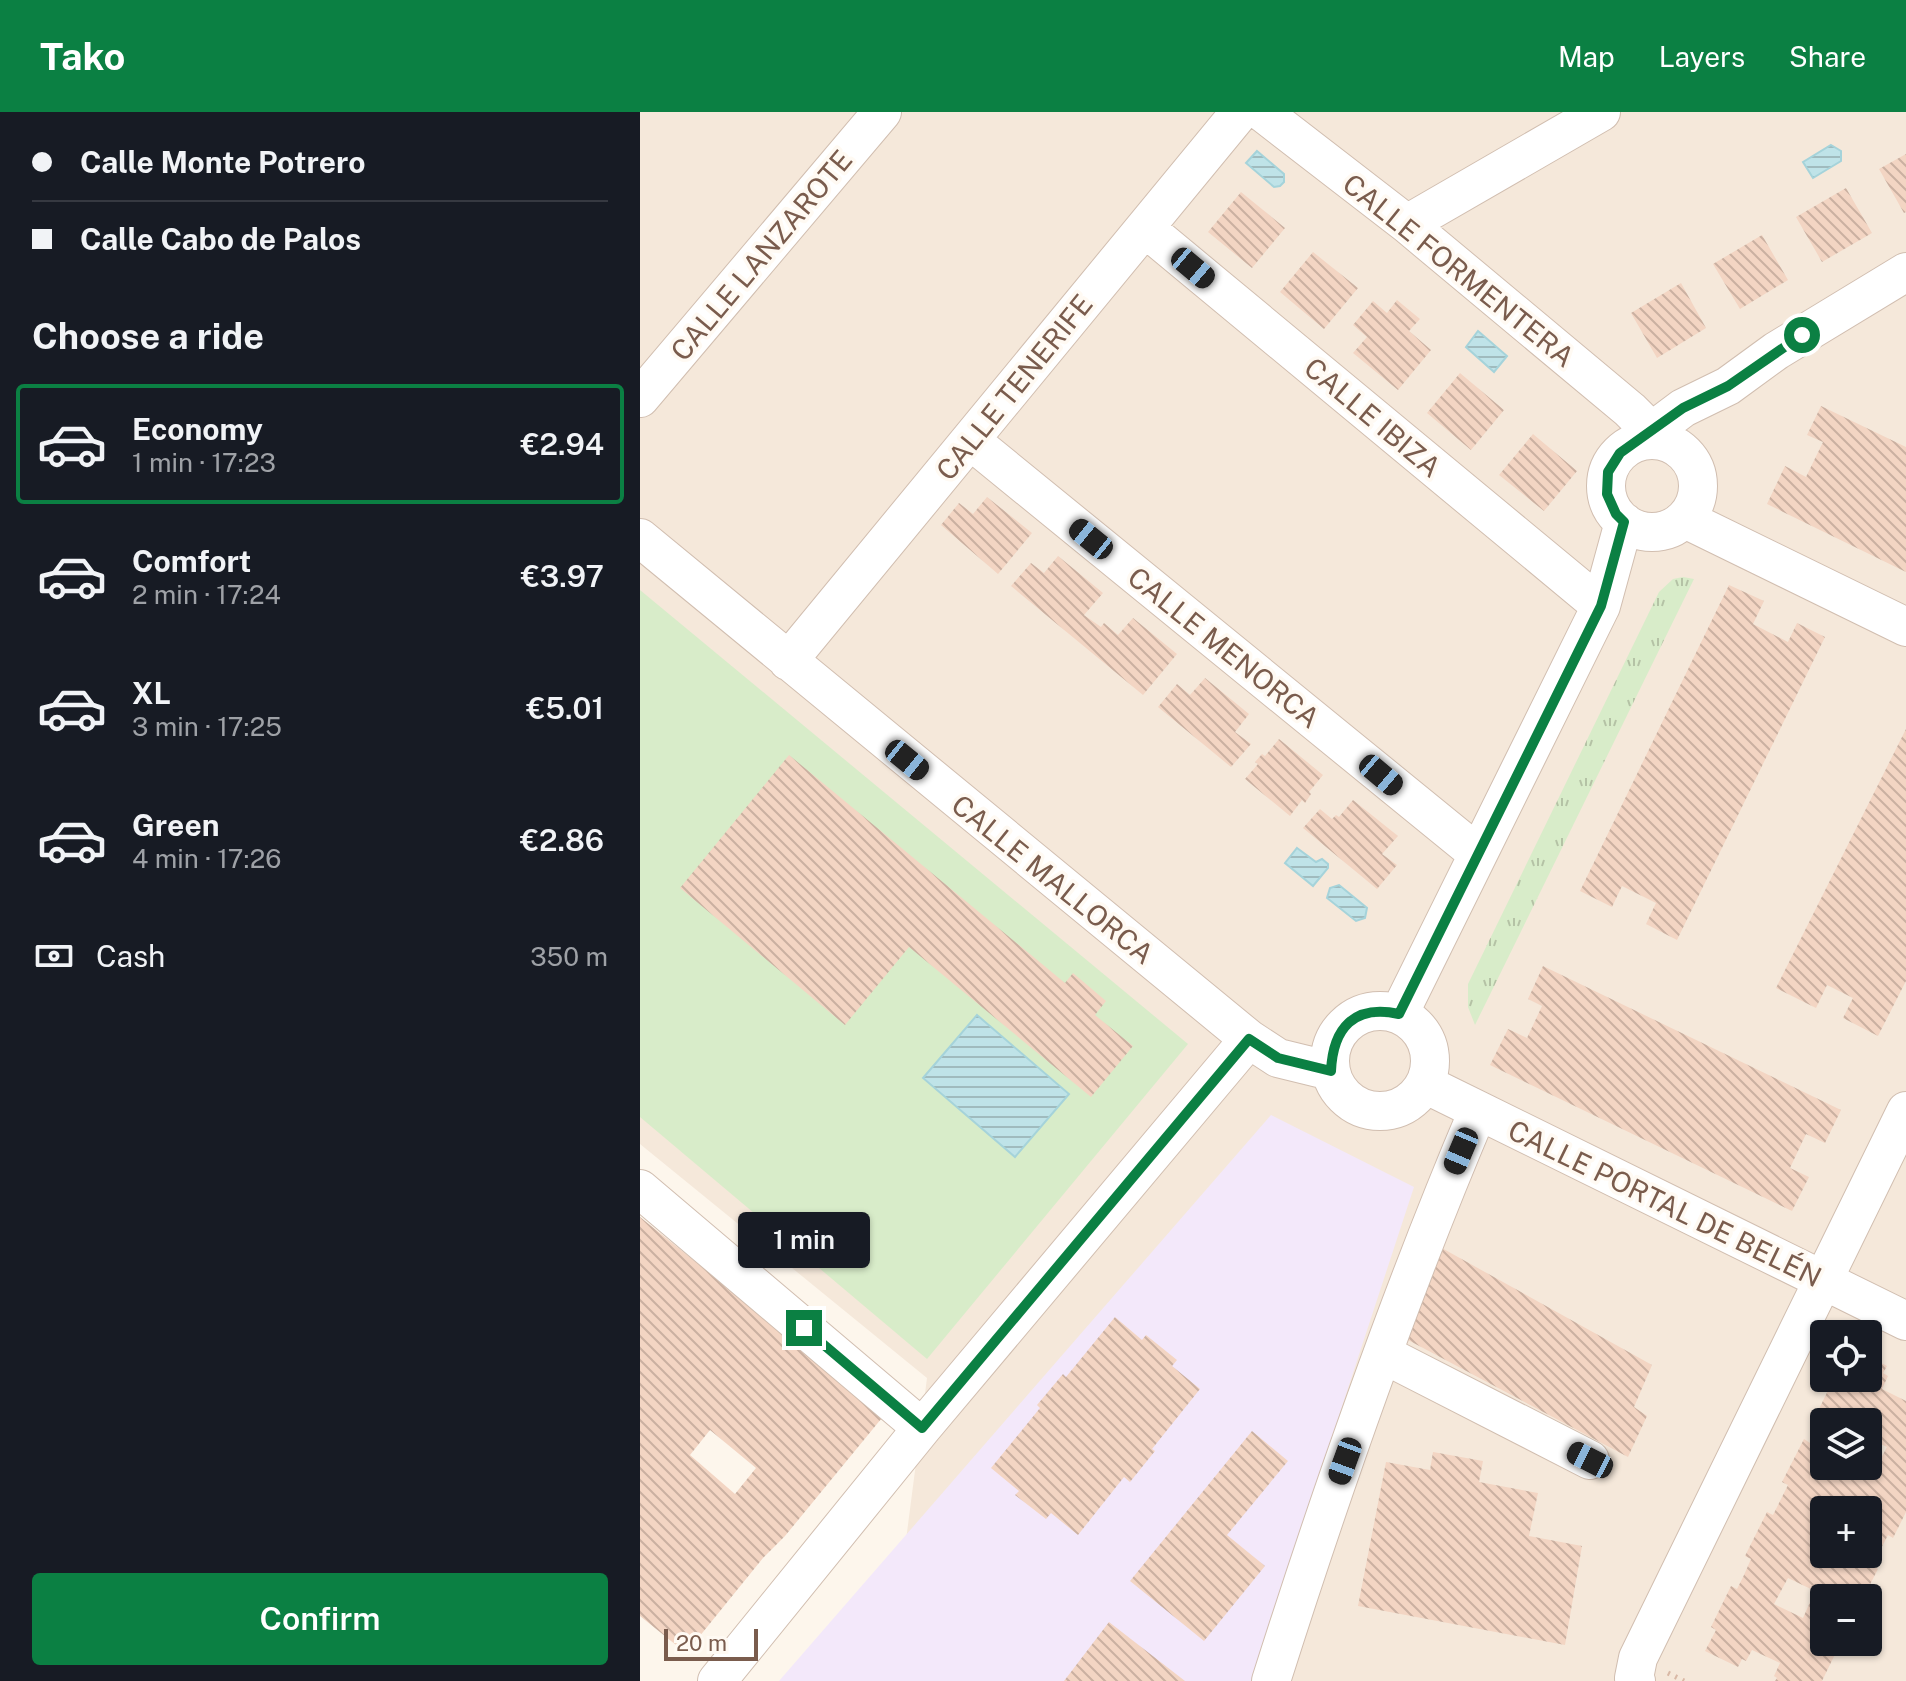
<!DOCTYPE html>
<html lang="en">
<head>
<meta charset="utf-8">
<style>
	body { margin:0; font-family:"Public Sans",sans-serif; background:#242831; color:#f1f3f6; height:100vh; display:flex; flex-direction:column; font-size:30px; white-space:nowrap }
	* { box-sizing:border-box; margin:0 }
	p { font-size:26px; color:#9ea1a6 }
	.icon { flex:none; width:44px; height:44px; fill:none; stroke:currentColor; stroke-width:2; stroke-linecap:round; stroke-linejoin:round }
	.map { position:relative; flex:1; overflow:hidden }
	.sheet { display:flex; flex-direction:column; background:#171b24; width:640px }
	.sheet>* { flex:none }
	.hud { display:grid; align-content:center; height:176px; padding:0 32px; background:#171b24 }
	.buttons { position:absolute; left:1170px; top:1208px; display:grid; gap:16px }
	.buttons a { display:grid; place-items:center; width:72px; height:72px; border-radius:8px; background:#171b24; box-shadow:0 2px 6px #0004; font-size:40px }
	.scale { position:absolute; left:24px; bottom:20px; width:94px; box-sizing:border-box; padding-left:8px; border:4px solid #7a5c4d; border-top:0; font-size:22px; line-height:28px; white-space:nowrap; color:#7a5c4d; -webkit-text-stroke:6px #fffaf3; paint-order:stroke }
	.end { position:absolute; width:36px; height:36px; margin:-18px; border:10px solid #0b8043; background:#fff; box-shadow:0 0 0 4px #fff }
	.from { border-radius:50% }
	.bubble { position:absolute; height:56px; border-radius:8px; background:#171b24; box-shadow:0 2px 6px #0004; font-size:26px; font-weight:600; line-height:56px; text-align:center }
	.car { position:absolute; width:24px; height:48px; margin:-24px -12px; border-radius:10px; box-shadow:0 0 6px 2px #0007; background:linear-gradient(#222 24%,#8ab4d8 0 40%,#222 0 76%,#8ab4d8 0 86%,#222 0) }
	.hud b { display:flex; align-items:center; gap:28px; height:76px; font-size:30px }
	.hud b+b { border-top:2px solid #363941 }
	.hud i { width:20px; height:20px; background:#f1f3f6 }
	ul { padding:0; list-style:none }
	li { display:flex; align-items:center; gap:24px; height:120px; margin:0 16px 12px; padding:0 16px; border:4px solid transparent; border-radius:8px }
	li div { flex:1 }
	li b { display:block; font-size:30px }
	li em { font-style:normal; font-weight:600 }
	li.on { border-color:#0b8043 }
	li>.icon { width:72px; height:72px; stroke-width:1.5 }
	h2 { padding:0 32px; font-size:36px; line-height:96px }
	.pay { display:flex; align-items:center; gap:20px; height:88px; padding:0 32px; font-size:30px }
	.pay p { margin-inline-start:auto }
	.cta { display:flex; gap:16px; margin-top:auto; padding:16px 32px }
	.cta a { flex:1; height:92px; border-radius:8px; background:#0b8043; color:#fff; font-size:32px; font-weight:600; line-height:92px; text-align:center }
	header { display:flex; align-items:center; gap:48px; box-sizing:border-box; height:112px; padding:0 40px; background:#0b8043; color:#fff }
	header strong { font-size:38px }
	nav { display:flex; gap:44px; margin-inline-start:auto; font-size:28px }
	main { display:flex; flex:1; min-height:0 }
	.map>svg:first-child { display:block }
</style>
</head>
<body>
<header>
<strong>Tako</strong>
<nav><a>Map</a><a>Layers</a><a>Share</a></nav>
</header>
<main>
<section class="sheet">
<div class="hud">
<b><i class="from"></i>Calle Monte Potrero</b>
<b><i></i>Calle Cabo de Palos</b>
</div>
<h2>Choose a ride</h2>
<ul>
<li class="on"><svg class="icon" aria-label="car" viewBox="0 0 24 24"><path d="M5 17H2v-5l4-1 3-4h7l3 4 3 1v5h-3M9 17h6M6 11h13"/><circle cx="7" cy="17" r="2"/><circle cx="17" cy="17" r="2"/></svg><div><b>Economy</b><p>1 min · 17:23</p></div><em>€2.94</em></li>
<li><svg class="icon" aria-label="car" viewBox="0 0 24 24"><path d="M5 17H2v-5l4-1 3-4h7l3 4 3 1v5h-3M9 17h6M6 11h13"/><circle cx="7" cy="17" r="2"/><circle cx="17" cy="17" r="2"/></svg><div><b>Comfort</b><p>2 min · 17:24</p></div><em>€3.97</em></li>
<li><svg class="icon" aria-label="car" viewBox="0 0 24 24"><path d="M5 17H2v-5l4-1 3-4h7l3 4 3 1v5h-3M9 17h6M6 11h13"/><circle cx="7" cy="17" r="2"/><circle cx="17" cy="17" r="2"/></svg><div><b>XL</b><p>3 min · 17:25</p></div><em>€5.01</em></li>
<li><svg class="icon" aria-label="car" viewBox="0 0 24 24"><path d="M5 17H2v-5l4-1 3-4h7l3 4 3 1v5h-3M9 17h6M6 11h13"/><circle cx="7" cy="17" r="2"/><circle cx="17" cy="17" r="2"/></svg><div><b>Green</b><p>4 min · 17:26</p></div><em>€2.86</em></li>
</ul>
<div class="pay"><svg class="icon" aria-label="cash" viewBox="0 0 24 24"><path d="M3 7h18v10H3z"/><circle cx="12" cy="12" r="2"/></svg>Cash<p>350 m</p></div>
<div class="cta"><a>Confirm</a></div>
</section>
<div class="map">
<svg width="1266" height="1569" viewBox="0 0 1266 1569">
	<defs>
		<pattern id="grass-tufts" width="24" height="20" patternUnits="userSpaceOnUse" patternTransform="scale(2)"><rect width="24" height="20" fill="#d8ecc9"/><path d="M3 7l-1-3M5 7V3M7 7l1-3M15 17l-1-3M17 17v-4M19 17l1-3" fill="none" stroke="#b4c2a5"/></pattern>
		<pattern id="water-rules" width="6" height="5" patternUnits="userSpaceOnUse" patternTransform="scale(2)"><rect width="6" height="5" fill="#bfe3e8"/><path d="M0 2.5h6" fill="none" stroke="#a0bbbe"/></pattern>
		<pattern id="building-back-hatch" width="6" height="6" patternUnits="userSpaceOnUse" patternTransform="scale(2)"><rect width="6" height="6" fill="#f3d5c3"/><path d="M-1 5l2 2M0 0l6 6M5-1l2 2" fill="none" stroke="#cab0a1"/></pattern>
	</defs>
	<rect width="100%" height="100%" fill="#fdf6ec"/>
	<path fill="#f5e8da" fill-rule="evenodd" d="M0,0H1266V1569H141L266,1428L287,1266L0,1032ZM1184,1222H1228V1266H1184ZM1184,1310H1228V1354H1184ZM1184,1398H1228V1442H1184ZM1184,1486H1228V1530H1184Z"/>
	<path fill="#f3e8fa" d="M631,1003L774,1075L612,1569H139Z"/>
	<path fill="url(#grass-tufts)" d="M1043,465L1054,467L835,913L828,895V872L1019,480L1033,467Z"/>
	<path fill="#d8ecc9" d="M0,478L548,932L287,1247L0,1005Z"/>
	<path fill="url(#water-rules)" stroke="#a5d3da" stroke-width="2" d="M1191,33L1201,39V49L1173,66L1163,50Z
		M617,39L644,62V70L640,74L634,75L606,51Z
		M838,219L867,244L854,260L826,235Z
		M657,736L676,750L682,747L688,752V756L673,774L645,751Z
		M699,773L727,796L725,806L716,809L687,786L690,776Z
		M337,903L429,982L375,1045L283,966Z"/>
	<path fill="url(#building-back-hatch)" fill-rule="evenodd" d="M1266,42V100L1264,101L1239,57Z
		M1206,76L1232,121L1182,150L1156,105Z
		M601,80L645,116L612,156L568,120Z
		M1122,123L1148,168L1100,197L1073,152Z
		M673,140L718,176L684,217L640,180Z
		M1041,171L1066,216L1017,246L991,201Z
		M757,188L780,207L769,219L791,238L758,278L713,241L727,225L713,213L733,189L747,201Z
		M820,261L864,298L831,338L787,301Z
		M1181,294L1266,335V460L1127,392L1145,354L1166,365L1183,330L1167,323Z
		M893,322L937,359L904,399L859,363Z
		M347,385L392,421L358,462L301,413L319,391L333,402Z
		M418,444L463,481L444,503L461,515L464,511L478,523L493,506L537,542L503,583L371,474L391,451L404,461Z
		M1089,473L1124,489L1113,512L1148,530L1157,511L1185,525L1037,828L1006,812L1016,791L982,774L972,795L940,779Z
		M565,566L609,602L595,620L611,632L591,655L518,595L537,572L550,583Z
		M1266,617V869L1238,924L1203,906L1213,886L1187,873L1176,896L1136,876Z
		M639,627L683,663L669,680L671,682L665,691L662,688L650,704L605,667L618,652L615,650L622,642L625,644Z
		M149,643L425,871L433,861L466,889L455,903L493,934L451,985L269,835L205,913L40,776Z
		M713,688L758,724L742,742L757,753L737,777L663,716L680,697L692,707L696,703L699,705Z
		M903,854L1201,998L1185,1031L1166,1022L1150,1056L1169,1065L1152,1099L850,953L868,917L887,926L902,894L888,887Z
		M0,1105L57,1151L61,1147L246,1301L145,1424L123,1446L46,1541L0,1504ZM70,1318L116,1356L95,1382L50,1343Z
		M800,1135L1012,1253L994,1295L1007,1304L988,1345L768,1228Z
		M475,1205L502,1228L506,1223L537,1248L532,1254L560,1277L512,1337L515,1339L490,1370L484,1365L438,1423L411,1401L406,1407L375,1383L379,1379L351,1356L400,1296L397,1293L423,1262L426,1265Z
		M1228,1244L1247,1254L1243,1261L1248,1264L1242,1277L1266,1289V1400L1253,1426L1248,1423L1232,1454L1238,1457L1223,1486H1184V1530H1201L1182,1569H1135L1137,1566L1134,1564L1140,1551L1112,1538L1106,1549L1102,1547L1098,1555L1065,1539L1076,1518L1071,1515L1091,1474L1097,1477L1104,1463L1111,1447L1105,1444L1127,1400L1133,1403L1148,1373L1142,1370L1164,1327L1170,1331L1183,1301L1178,1299L1194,1266H1228ZM1184,1310H1228V1326L1247,1335L1233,1361L1218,1354H1184ZM1184,1393L1194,1398H1228V1442H1184V1427L1171,1420ZM1148,1466L1175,1479L1163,1506L1134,1492Z
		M612,1319L648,1349L587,1423L625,1454L564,1529L490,1469Z
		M793,1340L843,1349L839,1370L898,1381L889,1424L942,1434L925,1533L718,1494L746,1350L790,1358Z
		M469,1510L545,1569H424Z"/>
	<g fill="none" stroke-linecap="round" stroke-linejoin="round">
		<g stroke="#d1beb0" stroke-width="40">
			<path id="street" d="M622,0L767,112L990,298L1012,320
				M767,112L961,0
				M505,116L961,494
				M0,286L242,0
				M966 374a46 46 0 1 1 92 0a46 46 0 1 1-92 0Z
				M330,328L838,742
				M999,329L1043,296L1088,274L1136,239L1266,160
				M1045,407L1266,515
				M0,426L609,927L638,946L691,959
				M148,549L600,0
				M690 949a50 50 0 1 1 100 0a50 50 0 1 1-100 0Z
				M759,902L961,494L984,410
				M785,972L1266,1209
				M0,1077L282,1316
				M743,1242L950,1348
				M77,1569L282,1316L609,927
				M631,1569C692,1377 759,1185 838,999
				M996,1569L994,1566L998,1546L1266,999"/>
		</g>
		<path stroke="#d9b8a5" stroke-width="5" stroke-dasharray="2 6" stroke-linecap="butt" d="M1028,1561L1044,1569"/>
		<use href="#street" stroke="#fff" stroke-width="38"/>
	</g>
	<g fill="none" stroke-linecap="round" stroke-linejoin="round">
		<path stroke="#0b8043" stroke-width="10" d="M164,1216L282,1316L609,927L638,946L691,959C693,916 714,892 759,902L961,494L984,410L976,402L967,382L968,360L980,341L1043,296L1088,274L1162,223"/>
	</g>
	<g text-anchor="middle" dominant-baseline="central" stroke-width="7" stroke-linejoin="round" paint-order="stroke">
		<g font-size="28" fill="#7a5c4d" stroke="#fffaf3">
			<text transform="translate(121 143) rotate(-50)">CALLE LANZAROTE</text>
			<text transform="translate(819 158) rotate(39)">CALLE FORMENTERA</text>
			<text transform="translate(374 275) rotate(-51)">CALLE TENERIFE</text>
			<text transform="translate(733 305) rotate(40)">CALLE IBIZA</text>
			<text transform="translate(584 535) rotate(39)">CALLE MENORCA</text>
			<text transform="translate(413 767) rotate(39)">CALLE MALLORCA</text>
			<text transform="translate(1025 1091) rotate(26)">CALLE PORTAL DE BELÉN</text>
		</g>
	</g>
</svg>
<div class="buttons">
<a><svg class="icon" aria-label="locate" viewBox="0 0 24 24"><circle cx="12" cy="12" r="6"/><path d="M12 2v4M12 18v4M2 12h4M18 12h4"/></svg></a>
<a><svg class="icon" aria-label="layers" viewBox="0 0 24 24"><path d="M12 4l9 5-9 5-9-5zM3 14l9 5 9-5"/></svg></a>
<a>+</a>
<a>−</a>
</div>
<div class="scale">20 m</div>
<i class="end from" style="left:1162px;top:223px"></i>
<i class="end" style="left:164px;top:1216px"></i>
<div class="bubble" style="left:98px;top:1100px;width:132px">1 min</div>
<i class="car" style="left:553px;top:156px;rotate:130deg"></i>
<i class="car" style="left:451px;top:427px;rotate:309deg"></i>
<i class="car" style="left:267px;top:648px;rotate:129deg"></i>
<i class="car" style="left:741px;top:663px;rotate:130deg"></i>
<i class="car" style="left:821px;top:1039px;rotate:203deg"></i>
<i class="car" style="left:950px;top:1348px;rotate:297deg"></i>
<i class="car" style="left:705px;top:1349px;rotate:200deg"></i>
</div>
</main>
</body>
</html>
